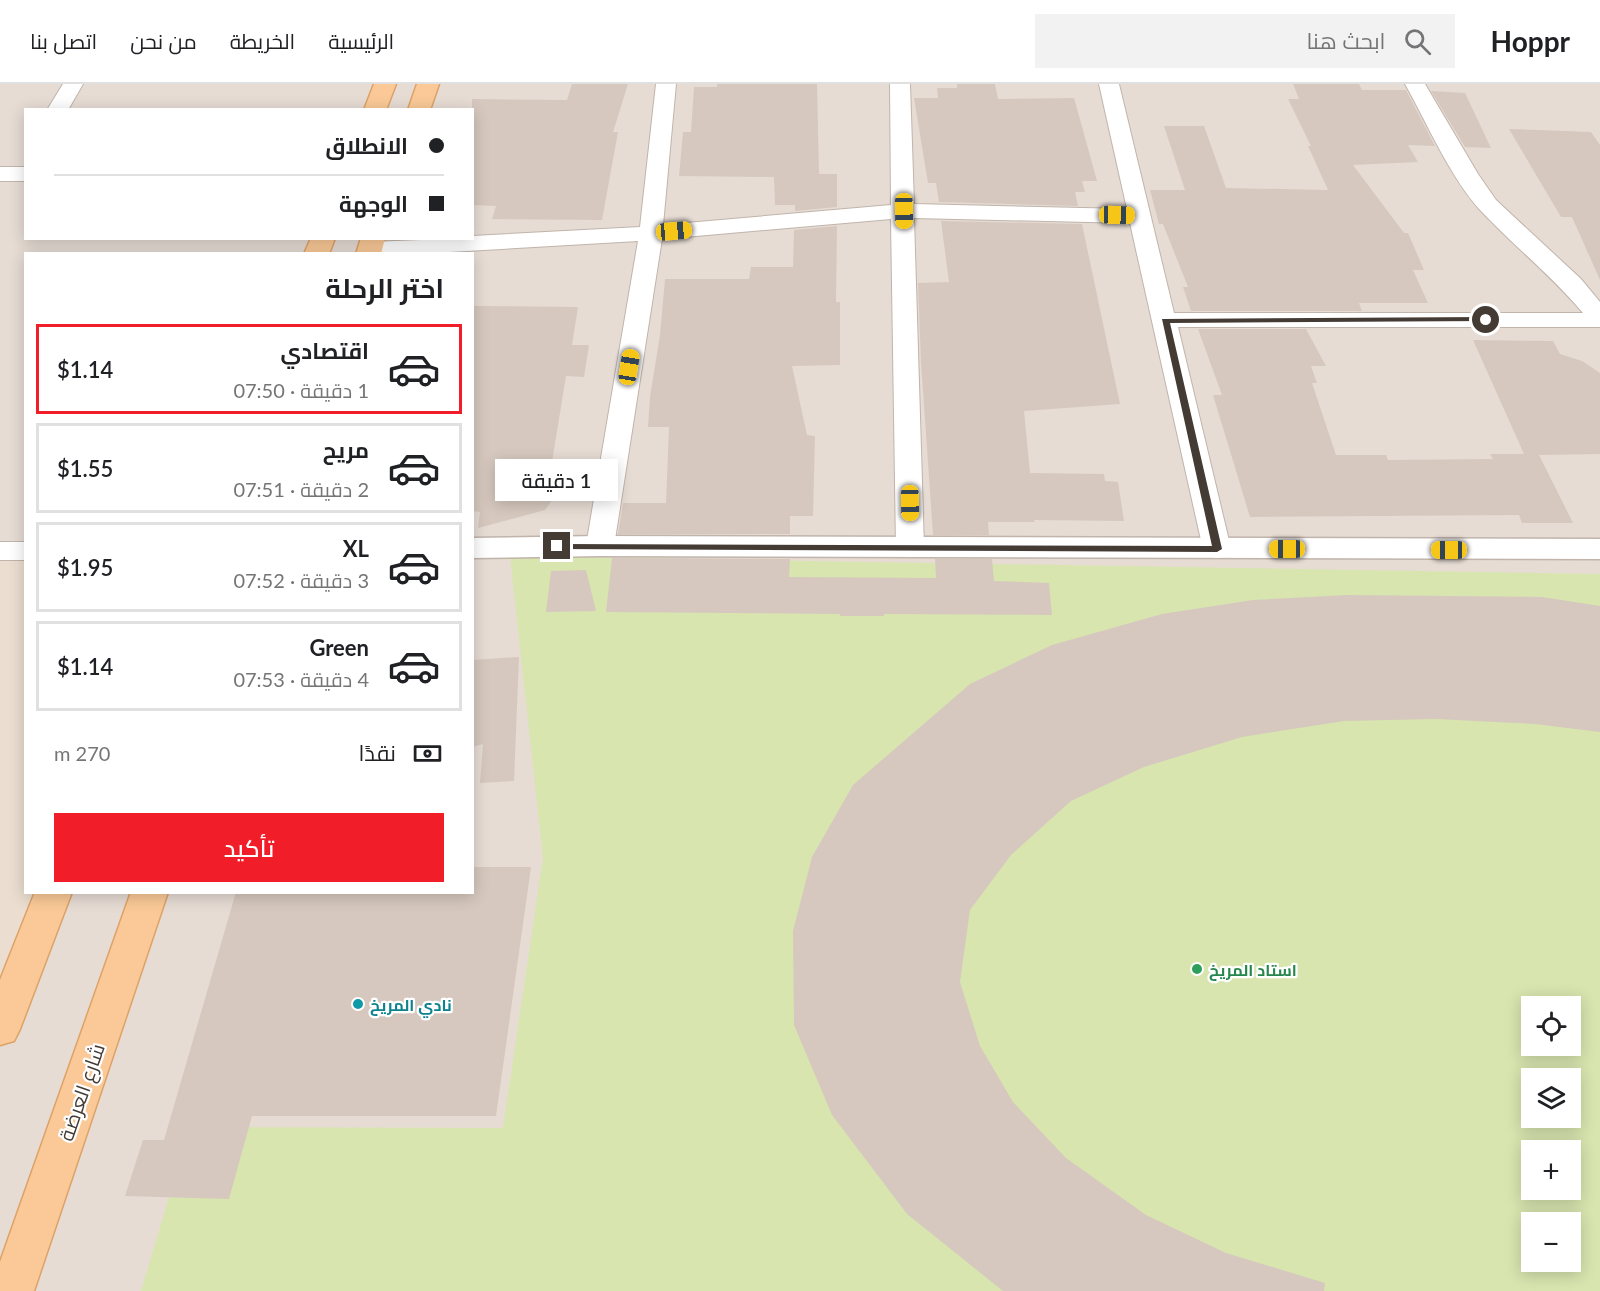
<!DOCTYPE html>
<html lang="ar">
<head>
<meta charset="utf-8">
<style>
	body { margin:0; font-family:Lato,Cairo,sans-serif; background:#f2f2f2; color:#202124; direction:rtl; height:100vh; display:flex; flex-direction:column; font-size:22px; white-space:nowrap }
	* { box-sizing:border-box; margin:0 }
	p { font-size:20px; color:#757577 }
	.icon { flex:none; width:33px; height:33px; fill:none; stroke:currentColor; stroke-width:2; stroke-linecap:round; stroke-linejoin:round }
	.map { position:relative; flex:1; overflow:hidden; direction:ltr }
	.side { position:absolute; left:24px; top:168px; width:450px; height:642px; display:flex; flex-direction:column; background:#fff; border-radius:0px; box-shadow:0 3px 15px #0003; direction:rtl }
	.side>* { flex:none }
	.hud { position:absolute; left:24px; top:24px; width:450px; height:132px; border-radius:0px; box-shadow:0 3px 15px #0003; direction:rtl; display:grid; align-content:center; height:132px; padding:0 30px; background:#fff }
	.fabs { position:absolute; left:1521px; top:912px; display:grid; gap:12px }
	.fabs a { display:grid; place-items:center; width:60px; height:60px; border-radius:0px; background:#fff; box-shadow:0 3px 15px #0003; font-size:30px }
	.end { position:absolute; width:27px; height:27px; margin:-14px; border:8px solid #443b35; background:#fff; box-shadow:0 0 0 3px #fff }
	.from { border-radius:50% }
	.bubble { position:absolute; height:42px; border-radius:0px; background:#fff; box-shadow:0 3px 15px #0003; font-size:20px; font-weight:600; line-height:42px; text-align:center; direction:rtl }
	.car { position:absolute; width:18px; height:36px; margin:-18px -9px; border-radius:8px; box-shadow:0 0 4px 2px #0007; background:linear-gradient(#f5c518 24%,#345 0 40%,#f5c518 0 76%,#345 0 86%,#f5c518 0) }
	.hud b { display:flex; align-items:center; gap:21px; height:57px; font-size:22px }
	.hud b+b { border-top:2px solid #e0e0e0 }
	.hud i { width:15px; height:15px; background:#202124 }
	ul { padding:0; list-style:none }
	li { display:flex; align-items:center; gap:18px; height:90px; margin:0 12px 9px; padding:0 18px; border:3px solid #e0e0e0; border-radius:0px }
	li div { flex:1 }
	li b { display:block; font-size:22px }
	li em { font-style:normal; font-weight:600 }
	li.active { border-color:#f11e29 }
	li>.icon { width:54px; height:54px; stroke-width:1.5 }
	h2 { padding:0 30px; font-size:27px; line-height:72px }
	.pay { display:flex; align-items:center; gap:15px; height:66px; padding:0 30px; font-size:22px }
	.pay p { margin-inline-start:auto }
	.action { display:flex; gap:12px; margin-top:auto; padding:12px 30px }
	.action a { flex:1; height:69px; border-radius:0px; background:#f11e29; color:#fff; font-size:24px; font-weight:600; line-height:69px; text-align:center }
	header { display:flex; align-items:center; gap:36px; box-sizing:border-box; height:84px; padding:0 30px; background:#fff; border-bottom:2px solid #e0e0e0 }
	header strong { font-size:28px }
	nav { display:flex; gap:33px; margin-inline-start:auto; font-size:21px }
	.search { width:420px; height:54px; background:#f2f2f2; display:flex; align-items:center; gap:15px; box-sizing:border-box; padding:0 21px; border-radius:0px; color:#757577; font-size:22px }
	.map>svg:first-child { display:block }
</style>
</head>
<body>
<header>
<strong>Hoppr</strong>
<div class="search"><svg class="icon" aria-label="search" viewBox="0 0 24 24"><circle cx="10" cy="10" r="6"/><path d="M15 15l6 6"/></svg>ابحث هنا</div>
<nav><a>الرئيسية</a><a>الخريطة</a><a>من نحن</a><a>اتصل بنا</a></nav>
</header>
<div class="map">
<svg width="1600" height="1207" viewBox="0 0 1600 1207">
	<rect width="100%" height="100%" fill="#f2ece5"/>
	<path fill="#e6dcd4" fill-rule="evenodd" d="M0,0H1600V1207H0ZM26,26H472V154H26ZM26,170H472V808H26ZM1532,922H1570V962H1532ZM1532,994H1570V1034H1532ZM1532,1066H1570V1106H1532ZM1532,1138H1570V1178H1532Z"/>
	<path fill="#ebded0" d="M0,468H25L26,808L54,809L0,945Z"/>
	<path fill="#d8e5af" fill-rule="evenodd" d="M510,472L1600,490V1207H141L190,1043L503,1044L543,774ZM1532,922H1570V962H1532ZM1532,994H1570V1034H1532ZM1532,1066H1570V1106H1532ZM1532,1138H1570V1178H1532Z"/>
	<path fill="#d6c8be" d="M572,0H628L613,48H618L602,136L492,135L496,122L472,121V15L567,16Z
		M717,0H817L819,90H837V123L795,127V121H775L774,93L679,92L683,48H691L694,3H717Z
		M957,0H995L998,15L1074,14L1097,97H1082L1085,108H1075L1078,122L939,118L936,99H928L914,14H938L937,4H957Z
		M1293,0H1359L1362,6H1406L1435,62L1408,61L1418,78L1353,81L1404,149H1408L1424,186H1413L1428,219H1359L1362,227H1191L1183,203H1188L1163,140H1159L1150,106H1185L1164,42H1204L1226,104L1328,106L1308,62H1311L1288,15H1299Z
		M1431,7L1465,9L1491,64L1465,63Z
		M1509,45L1591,48L1600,61V196L1572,133H1561Z
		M941,137L1082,140L1120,320L1024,327L1030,389L1104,390L1105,397L1118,398L1124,437L1034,436L1035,438H988L989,451H933L921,278L918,199L949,198Z
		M837,142L836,218H840V281L792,282L807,351L815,352L813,432H790V450H618L623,419H666L669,343H648L650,313L660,251L665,195H749L751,183H793L794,146Z
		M472,222L578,223L572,261H589L584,293L566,292L551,384L554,385L553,415L545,426L478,444L480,428L472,427Z
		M1198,245H1306L1326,282H1311L1317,299H1312L1336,371H1386L1388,376L1493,375L1490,370H1524L1473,256L1553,257L1560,270L1582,277L1600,289V370L1539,371L1573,439H1522L1519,431L1250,433L1213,311H1222Z
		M612,474L790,475L789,493L936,494L935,475H992L994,497L1049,499L1052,531L884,530V532H840V530L606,528Z
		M586,486L596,527L546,528L551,487Z
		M1347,511L1542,513L1600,522V648L1535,640L1436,635L1344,637L1242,653L1144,683L1071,717L1011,771L970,826L960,898L980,962L1013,1018L1066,1074L1146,1131L1226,1169L1325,1199L1324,1207H1003L907,1130L832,1031L794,941L793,847L812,773L853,701L970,600L1052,561L1162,530L1253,516Z
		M519,573L514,697L480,699L483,660L472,663V576Z
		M472,783H531L496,1032H252L229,1115L125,1112L143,1056H164L236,808H472Z"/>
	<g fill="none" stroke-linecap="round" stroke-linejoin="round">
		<g stroke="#c0b4ab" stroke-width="2">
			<path id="minor" d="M63,0H83L68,26H47Z
				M656,0H676L663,141L891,121L890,0H910L914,120L1127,125L1099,0H1119L1174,229H1583C1552,192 1514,162 1481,127C1451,95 1427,39 1405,0H1425L1478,90L1496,116L1581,195L1600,218V243H1178L1231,465L1227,472L1217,474L1207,472L1203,465L1130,139L914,134L924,464L920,471L910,473L900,471L896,464L891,135L662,155L614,462L610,469L600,471L590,469L586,462L638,157L415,170H361L358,165L362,160L370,158L472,154V152L640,143Z
				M0,83H26V97H0Z
				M0,458H26V476H0Z"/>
		</g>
		<g stroke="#c0b4ab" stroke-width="3">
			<path id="tertiary" d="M600,452L1600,455V475L600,472L472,474V454Z"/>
		</g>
		<g stroke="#dea267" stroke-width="3">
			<path id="primary" d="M374,0H396L386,26H364Z
				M417,0H439L430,26H408Z
				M311,154H335L329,170H304Z
				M361,154H385L381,170H356Z
				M35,808H72L20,945L14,957L0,961V896Z
				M131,808H168L34,1207H0V1178Z"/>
		</g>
		<use href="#minor" fill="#fff" fill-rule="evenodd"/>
		<use href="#tertiary" fill="#fff" fill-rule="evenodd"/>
		<use href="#primary" fill="#fac997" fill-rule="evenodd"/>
	</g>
	<path fill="#443b35" d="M1486,233L1489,236L1488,237L1170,239L1222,465L1217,468L557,465L553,462L557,460L1212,462L1162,235Z"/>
	<circle fill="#2e9e5b" stroke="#fff" stroke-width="2" cx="1197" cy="885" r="6"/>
	<circle fill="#0f9aa8" stroke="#fff" stroke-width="2" cx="358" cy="920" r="6"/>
	<g text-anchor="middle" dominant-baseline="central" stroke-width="4.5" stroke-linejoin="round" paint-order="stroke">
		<g font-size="16" font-weight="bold" fill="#27864d" stroke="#fff" text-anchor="start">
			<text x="1209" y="885">استاد المريخ</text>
		</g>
		<g font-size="16" font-weight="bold" fill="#0d838f" stroke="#fff" text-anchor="start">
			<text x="370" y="920">نادي المريخ</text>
		</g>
		<g font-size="20" fill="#443b35" stroke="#fff">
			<text transform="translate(81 1008) rotate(-71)">شارع العرضة</text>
		</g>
	</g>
</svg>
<div class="fabs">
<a><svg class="icon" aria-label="locate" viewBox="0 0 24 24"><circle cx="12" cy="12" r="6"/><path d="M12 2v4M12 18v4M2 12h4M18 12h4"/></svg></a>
<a><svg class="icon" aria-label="layers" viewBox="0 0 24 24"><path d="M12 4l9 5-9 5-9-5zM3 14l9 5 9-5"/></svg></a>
<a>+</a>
<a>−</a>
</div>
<i class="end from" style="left:1486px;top:236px"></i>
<i class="end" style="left:557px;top:462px"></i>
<div class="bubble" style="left:495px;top:375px;width:123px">1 دقيقة</div>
<i class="car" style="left:904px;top:127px;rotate:179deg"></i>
<i class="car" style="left:1117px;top:131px;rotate:91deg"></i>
<i class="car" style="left:674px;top:147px;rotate:85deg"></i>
<i class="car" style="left:629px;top:283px;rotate:9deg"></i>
<i class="car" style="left:910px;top:419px;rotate:179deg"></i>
<i class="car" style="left:1287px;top:465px;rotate:270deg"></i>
<i class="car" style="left:1449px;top:466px;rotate:270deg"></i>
<div class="hud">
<b><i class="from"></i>الانطلاق</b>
<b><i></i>الوجهة</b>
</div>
<section class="side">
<h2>اختر الرحلة</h2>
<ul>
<li class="active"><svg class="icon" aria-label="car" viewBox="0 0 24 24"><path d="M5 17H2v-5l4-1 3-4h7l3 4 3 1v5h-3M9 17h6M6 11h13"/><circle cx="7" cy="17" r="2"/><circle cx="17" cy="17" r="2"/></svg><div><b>اقتصادي</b><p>1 دقيقة · 07:50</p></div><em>$1.14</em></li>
<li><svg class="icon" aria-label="car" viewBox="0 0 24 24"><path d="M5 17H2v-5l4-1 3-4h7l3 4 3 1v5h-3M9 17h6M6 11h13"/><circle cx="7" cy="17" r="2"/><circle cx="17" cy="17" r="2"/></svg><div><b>مريح</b><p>2 دقيقة · 07:51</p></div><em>$1.55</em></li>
<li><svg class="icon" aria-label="car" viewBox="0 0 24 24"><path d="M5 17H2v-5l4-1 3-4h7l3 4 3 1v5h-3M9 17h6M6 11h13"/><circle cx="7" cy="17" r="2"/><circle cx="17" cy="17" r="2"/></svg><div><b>XL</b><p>3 دقيقة · 07:52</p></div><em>$1.95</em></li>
<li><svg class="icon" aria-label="car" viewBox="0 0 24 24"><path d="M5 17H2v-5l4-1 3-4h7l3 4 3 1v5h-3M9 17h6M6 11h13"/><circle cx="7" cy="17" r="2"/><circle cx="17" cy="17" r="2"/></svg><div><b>Green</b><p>4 دقيقة · 07:53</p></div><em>$1.14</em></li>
</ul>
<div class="pay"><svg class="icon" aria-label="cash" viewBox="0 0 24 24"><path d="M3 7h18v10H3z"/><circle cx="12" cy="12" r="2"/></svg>نقدًا<p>270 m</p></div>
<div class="action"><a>تأكيد</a></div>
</section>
</div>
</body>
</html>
